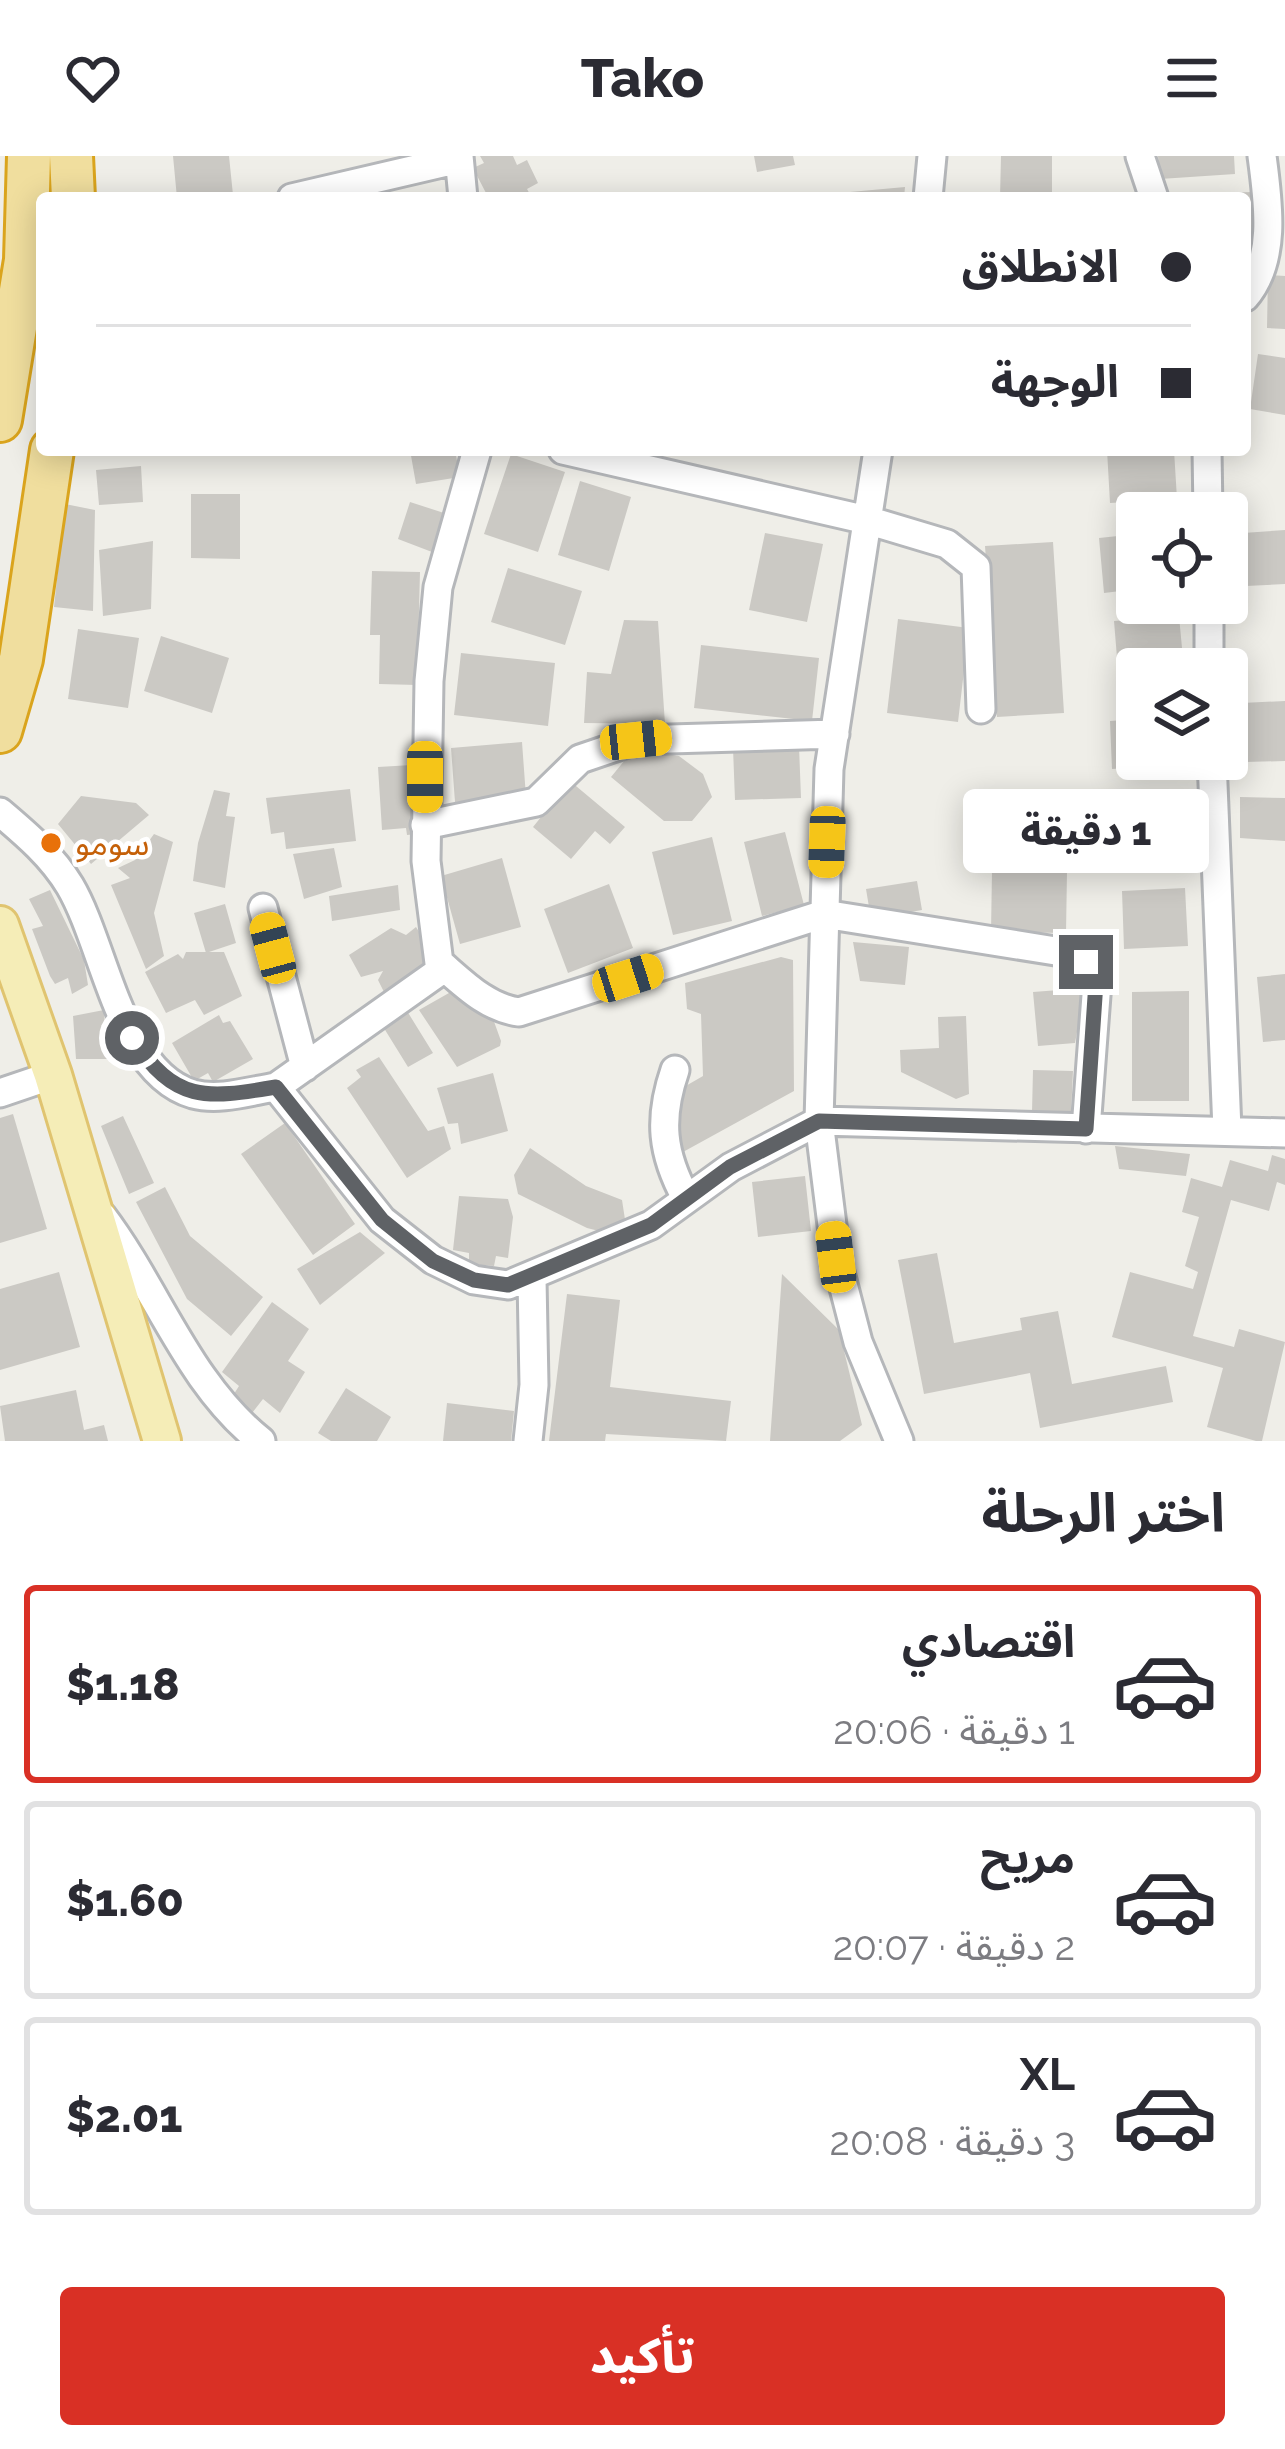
<!DOCTYPE html>
<html lang="ar">
<head>
<meta charset="utf-8">
<style>
	body { margin:0; font-family:Raleway,"Noto Sans Arabic",sans-serif; background:#f7f7f7; color:#2b2b33; direction:rtl; height:100vh; display:flex; flex-direction:column; font-size:45px; white-space:nowrap }
	* { box-sizing:border-box; margin:0 }
	p { font-size:39px; color:#7c7c81 }
	.icon { flex:none; width:66px; height:66px; fill:none; stroke:currentColor; stroke-width:2; stroke-linecap:round; stroke-linejoin:round }
	.map { position:relative; height:1285px; overflow:hidden; direction:ltr }
	.details { display:flex; flex-direction:column; background:#fff; flex:1 }
	.details>* { flex:none }
	.banner { position:absolute; left:36px; top:36px; width:1215px; height:264px; border-radius:12px; box-shadow:0 6px 30px #0003; direction:rtl; display:grid; align-content:center; height:264px; padding:0 60px; background:#fff }
	.tools { position:absolute; left:1116px; top:336px; display:grid; gap:24px }
	.tools a { display:grid; place-items:center; width:132px; height:132px; border-radius:12px; background:#fff; box-shadow:0 6px 30px #0003; font-size:60px }
	.end { position:absolute; width:54px; height:54px; margin:-27px; border:15px solid #5f6266; background:#fff; box-shadow:0 0 0 6px #fff }
	.from { border-radius:50% }
	.bubble { position:absolute; height:84px; border-radius:12px; background:#fff; box-shadow:0 6px 30px #0003; font-size:39px; font-weight:800; line-height:84px; text-align:center; direction:rtl }
	.car { position:absolute; width:36px; height:72px; margin:-36px -18px; border-radius:15px; box-shadow:0 0 9px 3px #0007; background:linear-gradient(#f5c518 24%,#345 0 40%,#f5c518 0 76%,#345 0 86%,#f5c518 0) }
	.banner b { display:flex; align-items:center; gap:42px; height:114px; font-size:45px }
	.banner b+b { border-top:3px solid #e1e1e2 }
	.banner i { width:30px; height:30px; background:#2b2b33 }
	ul { padding:0; list-style:none }
	li { display:flex; align-items:center; gap:36px; height:198px; margin:0 24px 18px; padding:0 36px; border:6px solid #e1e1e2; border-radius:12px }
	li div { flex:1 }
	li b { display:block; font-size:45px }
	li em { font-style:normal; font-weight:800 }
	li.on { border-color:#d93025 }
	li>.icon { width:108px; height:108px; stroke-width:1.5 }
	h2 { padding:0 60px; font-size:54px; line-height:144px }
	.cta { display:flex; gap:24px; margin-top:auto; padding:24px 60px }
	.cta a { flex:1; height:138px; border-radius:12px; background:#d93025; color:#fff; font-size:48px; font-weight:800; line-height:138px; text-align:center }
	header { display:flex; justify-content:space-between; align-items:center; height:156px; padding:0 60px; background:#fff; font-size:54px; font-weight:800 }
	.map>svg:first-child { display:block }
</style>
</head>
<body>
<header><svg class="icon" aria-label="menu" viewBox="0 0 24 24"><path d="M4 6h16M4 12h16M4 18h16"/></svg>Tako<svg class="icon" aria-label="heart" viewBox="0 0 24 24"><path d="M12 20l-8-8c-3-5 5-10 8-4 3-6 11-1 8 4z"/></svg></header>
<div class="map">
<svg width="1285" height="1285" viewBox="0 0 1285 1285">
	<rect width="100%" height="100%" fill="#efeee8"/>
	<path fill="#cbc9c4" d="M173,0H229L233,39L177,42Z
		M480,0H513L517,9L527,4L538,27L527,33L532,42H477L486,37L473,12L484,7Z
		M754,0H793L795,9L757,16Z
		M1001,0H1052V42H1000Z
		M1158,0H1234L1235,18L1160,23Z
		M905,31L904,42H839V37Z
		M1252,36L1253,81H1245V42H1192V38Z
		M1268,119L1285,120V173L1267,172Z
		M1258,198L1285,202V259L1250,253Z
		M410,294H455L460,321L416,328Z
		M1107,294H1174L1177,343L1110,347Z
		M511,298L565,316L538,396L484,378Z
		M141,310L143,346L99,349L96,314Z
		M580,325L631,341L609,415L558,399Z
		M191,338H240V403L191,402Z
		M410,346L444,357L432,396L398,383Z
		M65,348L95,354L93,455L54,451Z
		M1285,374V428L1246,430L1243,377Z
		M765,377L823,388L807,466L749,454Z
		M1137,378V433L1104,437L1099,382Z
		M153,385L151,453L103,460L99,394Z
		M1053,386L1064,557L997,561L985,390Z
		M508,412L582,435L565,489L491,466Z
		M372,415L420,416L417,529L379,528L380,479H370Z
		M1179,460L1184,513H1137V525L1119,526L1114,465Z
		M898,463L969,472L958,566L887,557Z
		M624,464L658,465L665,568L584,567L587,516L611,518Z
		M78,473L139,482L128,552L68,543Z
		M161,480L229,502L212,557L144,535Z
		M701,489L819,502L812,565L694,552Z
		M461,497L555,507L548,570L454,559Z
		M1285,545V605L1245,606L1242,547Z
		M1137,563V603H1167V609L1112,613L1110,565Z
		M522,586L526,641L455,646L451,592Z
		M799,590L801,642L735,644L733,592Z
		M634,593L679,600L703,618L712,641L692,665H664L611,621Z
		M412,609L417,678L407,679L406,672L382,674L378,611Z
		M570,625L625,671L610,688L595,675L571,703L533,671Z
		M350,633L356,685L286,693L284,676L271,678L266,642Z
		M214,634L230,637L226,660L235,661L225,732L193,725L198,687Z
		M81,640L136,647L149,659L91,708L58,668Z
		M1240,641L1285,642V685L1240,682Z
		M1183,642L1184,694L1118,696L1117,644Z
		M785,676L804,749L762,760L744,686Z
		M154,678L173,686L154,757L164,800L146,813L111,729L130,722L118,712L135,704Z
		M712,681L732,765L673,779L652,696Z
		M334,692L342,731L304,743L293,698Z
		M502,702L521,771L460,788L441,720Z
		M992,715L1067,716L1066,777L991,776Z
		M917,725L922,754L871,763L866,733Z
		M609,728L633,792L568,817L544,753Z
		M398,729L400,754L332,765L329,740Z
		M1185,732L1188,790L1124,793L1122,735Z
		M50,734L84,804L88,829L72,838L68,822L55,828L50,820L32,773L43,770L29,743Z
		M225,748L236,787L206,797L194,757Z
		M416,771L436,802L385,838L378,824L383,815L361,821L349,799L391,772L406,779Z
		M853,786L909,791L905,829L860,825Z
		M186,796H224L242,840L204,859L195,844L166,857L145,816L178,798L183,803Z
		M781,801L793,804L794,935L683,996L675,983L677,935L703,920L701,858L687,853L685,827Z
		M1285,818V884L1263,886L1257,821Z
		M1085,832L1075,887L1038,890L1033,836Z
		M456,833L466,848L472,845L492,860L501,885L500,890L457,911L419,854Z
		M1189,835V945H1132V836Z
		M104,854L107,903H76L73,860Z
		M407,855L433,897L408,911L382,869Z
		M219,859L223,867L230,865L253,903L213,926L208,917L194,925L172,887Z
		M966,860L969,938L956,943L901,916L900,894L939,892L938,861Z
		M379,901L428,975L444,970L451,993L407,1022L347,932L361,921L356,914Z
		M1033,914L1073,915L1071,957L1032,956Z
		M493,917L508,975L461,988L458,967L448,968L437,932Z
		M13,958L47,1073L0,1087V962Z
		M123,960L154,1027L129,1038L101,970Z
		M285,967L355,1068L313,1099L241,998Z
		M1115,990L1190,998L1186,1020L1119,1013Z
		M530,992L586,1030L622,1044L626,1070L607,1077L587,1072L518,1038L514,1019Z
		M1272,999L1285,1003V1029L1277,1026L1269,1055L1231,1044L1193,1180L1234,1191L1239,1173L1285,1186L1262,1285H1256L1207,1271L1223,1212L1112,1181L1130,1116L1193,1133L1198,1116L1185,1110L1199,1061L1182,1056L1191,1022L1222,1031L1230,1004L1268,1015Z
		M805,1020L811,1075L758,1081L752,1026Z
		M165,1031L190,1080L263,1141L231,1180L187,1143L136,1046Z
		M459,1040L508,1043L513,1061L508,1102L496,1100L494,1110L469,1108V1097L453,1094Z
		M360,1076L385,1097L320,1149L297,1113Z
		M937,1097L954,1187L1022,1174L1020,1162L1058,1155L1072,1228L1166,1210L1173,1246L1040,1272L1030,1217L924,1238L898,1104Z
		M59,1116L80,1191L0,1214V1133Z
		M782,1118L839,1174L862,1269L840,1285H770Z
		M567,1138L620,1144L610,1231L731,1245L726,1285L606,1278L605,1285H549Z
		M272,1146L309,1173L288,1205L305,1216L280,1257L263,1243L252,1257L232,1241L239,1230L222,1216Z
		M346,1232L391,1261L377,1285H331L318,1277Z
		M76,1234L84,1274L104,1269L108,1285H5L0,1250Z
		M447,1247L514,1255L511,1285H443Z"/>
	<g fill="none" stroke-linecap="round" stroke-linejoin="round">
		<g stroke="#b5b7ba" stroke-width="33">
			<path id="minor" d="M459,0L463,42
				M1140,0L1154,42
				M292,42L459,3
				M928,42L932,0
				M1245,141C1277,104 1268,45 1262,0
				M563,294L867,364L947,388L976,411L981,553
				M878,294L829,613L819,965L836,1101L858,1186L899,1285
				M1207,294L1208,357
				M1209,447V513
				M1212,603L1227,974
				M0,656C26,678 52,700 70,730C105,789 120,917 193,938C220,945 250,935 276,931L382,1064L433,1104L474,1124L508,1129L651,1069L731,1011L819,965L1285,977
				M425,669L536,646L580,603L636,584L835,578
				M263,752L305,911
				M442,809C465,829 488,852 519,856L824,758L1068,797L1086,806L1097,826L1086,973
				M675,914C658,963 662,998 686,1042
				M276,931L440,815L426,705L429,525L438,431L477,294
				M0,937L53,919
				M102,1060C158,1134 187,1226 261,1285
				M528,1285L534,1229L532,1123"/>
		</g>
		<g stroke="#e0c470" stroke-width="42">
			<path id="major" d="M0,769L53,919L162,1285"/>
		</g>
		<g stroke="#daa41d" stroke-width="48">
			<path id="highway" d="M71,0L73,42
				M0,264L26,104L29,0
				M0,575L21,503L52,294"/>
		</g>
		<use href="#minor" stroke="#fff" stroke-width="27"/>
		<use href="#major" stroke="#f5edb7" stroke-width="36"/>
		<use href="#highway" stroke="#f0de9e" stroke-width="42"/>
	</g>
	<g fill="none" stroke-linecap="round" stroke-linejoin="round">
		<path stroke="#5f6266" stroke-width="15" d="M132,882C175,947 205,943 276,931L382,1064L433,1105L474,1124L508,1129L651,1069L730,1011L819,965L1086,973L1096,826L1086,806"/>
	</g>
	<circle fill="#e8710a" stroke="#fff" stroke-width="4.5" cx="51" cy="687" r="12"/>
	<g text-anchor="middle" dominant-baseline="central" stroke-width="9" stroke-linejoin="round" paint-order="stroke">
		<g font-size="33" fill="#c56008" stroke="#fff" text-anchor="start">
			<text x="75" y="687">سومو</text>
		</g>
	</g>
</svg>
<div class="tools">
<a><svg class="icon" aria-label="locate" viewBox="0 0 24 24"><circle cx="12" cy="12" r="6"/><path d="M12 2v4M12 18v4M2 12h4M18 12h4"/></svg></a>
<a><svg class="icon" aria-label="layers" viewBox="0 0 24 24"><path d="M12 4l9 5-9 5-9-5zM3 14l9 5 9-5"/></svg></a>
</div>
<i class="end from" style="left:132px;top:882px"></i>
<i class="end" style="left:1086px;top:806px"></i>
<div class="bubble" style="left:963px;top:633px;width:246px">1 دقيقة</div>
<i class="car" style="left:636px;top:584px;rotate:84deg"></i>
<i class="car" style="left:425px;top:621px;rotate:180deg"></i>
<i class="car" style="left:827px;top:686px;rotate:182deg"></i>
<i class="car" style="left:273px;top:792px;rotate:345deg"></i>
<i class="car" style="left:628px;top:822px;rotate:72deg"></i>
<i class="car" style="left:836px;top:1101px;rotate:353deg"></i>
<div class="banner">
<b><i class="from"></i>الانطلاق</b>
<b><i></i>الوجهة</b>
</div>
</div>
<section class="details">
<h2>اختر الرحلة</h2>
<ul>
<li class="on"><svg class="icon" aria-label="car" viewBox="0 0 24 24"><path d="M5 17H2v-5l4-1 3-4h7l3 4 3 1v5h-3M9 17h6M6 11h13"/><circle cx="7" cy="17" r="2"/><circle cx="17" cy="17" r="2"/></svg><div><b>اقتصادي</b><p>1 دقيقة · 20:06</p></div><em>$1.18</em></li>
<li><svg class="icon" aria-label="car" viewBox="0 0 24 24"><path d="M5 17H2v-5l4-1 3-4h7l3 4 3 1v5h-3M9 17h6M6 11h13"/><circle cx="7" cy="17" r="2"/><circle cx="17" cy="17" r="2"/></svg><div><b>مريح</b><p>2 دقيقة · 20:07</p></div><em>$1.60</em></li>
<li><svg class="icon" aria-label="car" viewBox="0 0 24 24"><path d="M5 17H2v-5l4-1 3-4h7l3 4 3 1v5h-3M9 17h6M6 11h13"/><circle cx="7" cy="17" r="2"/><circle cx="17" cy="17" r="2"/></svg><div><b>XL</b><p>3 دقيقة · 20:08</p></div><em>$2.01</em></li>
</ul>
<div class="cta"><a>تأكيد</a></div>
</section>
</body>
</html>
